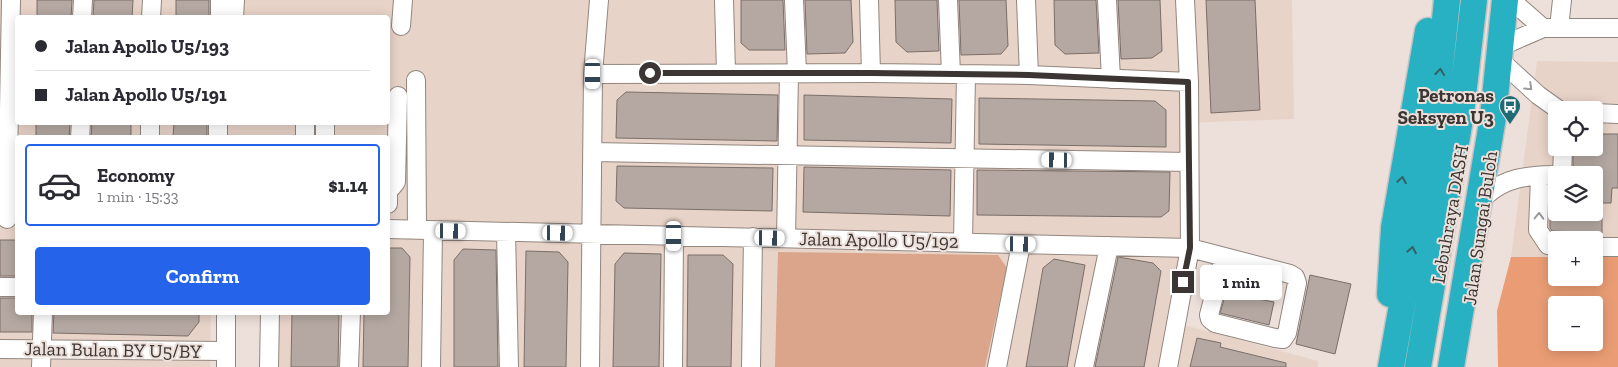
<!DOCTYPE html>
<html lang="en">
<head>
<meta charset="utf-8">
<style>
	body { margin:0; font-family:"Zilla Slab",serif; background:#f2f2f3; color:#2b2b33; height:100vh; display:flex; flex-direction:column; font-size:19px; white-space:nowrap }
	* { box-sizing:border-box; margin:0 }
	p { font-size:16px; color:#7c7c81 }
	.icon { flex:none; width:28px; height:28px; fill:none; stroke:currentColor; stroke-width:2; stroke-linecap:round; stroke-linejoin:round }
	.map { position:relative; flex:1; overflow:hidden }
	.side { position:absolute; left:15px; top:135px; width:375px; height:180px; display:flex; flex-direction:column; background:#fff; border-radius:5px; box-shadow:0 2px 12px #0003 }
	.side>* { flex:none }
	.guide { position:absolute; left:15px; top:15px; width:375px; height:110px; border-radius:5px; box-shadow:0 2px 12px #0003; display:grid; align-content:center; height:110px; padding:0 20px; background:#fff }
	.tools { position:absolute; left:1548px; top:101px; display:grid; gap:10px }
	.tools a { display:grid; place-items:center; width:55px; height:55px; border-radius:5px; background:#fff; box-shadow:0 2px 12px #0003; font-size:25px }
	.end { position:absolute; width:22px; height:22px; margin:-11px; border:6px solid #3b3633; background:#fff; box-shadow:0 0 0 2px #fff }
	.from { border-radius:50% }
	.bubble { position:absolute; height:35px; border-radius:5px; background:#fff; box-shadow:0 2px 12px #0003; font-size:16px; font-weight:700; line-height:35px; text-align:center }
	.car { position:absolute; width:15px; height:30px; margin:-15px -8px; border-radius:6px; box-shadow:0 0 4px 1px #0007; background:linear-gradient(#fff 24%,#345 0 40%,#fff 0 76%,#345 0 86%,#fff 0) }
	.guide b { display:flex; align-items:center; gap:18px; height:48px; font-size:19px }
	.guide b+b { border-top:1px solid #e1e1e2 }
	.guide i { width:12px; height:12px; background:#2b2b33 }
	ul { padding:9px 0 0; list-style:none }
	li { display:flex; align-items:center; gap:15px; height:82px; margin:0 10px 8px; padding:0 10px; border:2px solid #e1e1e2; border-radius:5px }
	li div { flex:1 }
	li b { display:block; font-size:19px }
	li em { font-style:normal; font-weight:700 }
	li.on { border-color:#2563eb }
	li>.icon { width:45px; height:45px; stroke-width:1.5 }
	.cta { display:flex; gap:10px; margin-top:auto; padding:10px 20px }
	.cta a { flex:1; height:58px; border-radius:5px; background:#2563eb; color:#fff; font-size:20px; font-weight:700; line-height:58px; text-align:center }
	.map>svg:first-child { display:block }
</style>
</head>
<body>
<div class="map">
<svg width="1618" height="367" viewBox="0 0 1618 367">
	<rect width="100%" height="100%" fill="#eddfd9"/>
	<path fill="#e8d3c8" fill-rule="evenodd" d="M0,0H217L216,17L18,18V122L215,123L214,137L18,138V312L211,313L210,367H0Z
		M225,0H1292L1294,119L1183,123L1185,243L1161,367H274V313L388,312V138H223V123L388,122V18L225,17Z
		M1537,61L1618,62V257H1594V240H1556V257H1511ZM1556,110H1594V148H1556ZM1556,175H1594V212H1556Z
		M1184,325L1318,361V367H1176Z"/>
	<path fill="#daa58a" d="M778,252L998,255L1007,268L985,367H775Z"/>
	<path fill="#ea9d74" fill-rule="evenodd" d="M1511,257H1556V278H1594V257H1618V367H1498L1497,311ZM1556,305H1594V342H1556Z"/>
	<path fill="#b5a8a2" stroke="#7a6e68" d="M37,0H72L71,18H37Z
		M94,0H133L132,18H93Z
		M176,0H209V18H176Z
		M741,0H783L785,50H749L741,43Z
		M805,0H851L853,42L845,53L807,54Z
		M895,0H937L939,51L907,52L896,42Z
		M959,0H1006L1008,46L1001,54L961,55Z
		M1054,0H1096L1099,53L1065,54L1055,45Z
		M1118,0H1160L1162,51L1152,58L1121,59Z
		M1206,0H1255L1260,110L1211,113Z
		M626,92L778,95L777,141L616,138L617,100Z
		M804,95L952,99L951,143L804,140Z
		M979,98L1155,101L1166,110V147L979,144Z
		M36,122H70L69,138H36Z
		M92,122H131V138H91Z
		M174,122H207V138H173Z
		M1594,134H1618V188H1612L1611,203H1594V175H1573V148H1594Z
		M617,166L773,168L772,211L624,208L616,201Z
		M804,167L951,170L950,216L803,212Z
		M977,170L1170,172L1169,211L1161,217L977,215Z
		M1550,212H1602V233L1552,231L1550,228Z
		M0,240H18V276H0Z
		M388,248H402L410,257L408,367H363L364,312H388Z
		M463,249L496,250L498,367H454V260Z
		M526,251L559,252L568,262L566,367H524Z
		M624,253L661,254L659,367H613L615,264Z
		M688,255H723L733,264L731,367H687Z
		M1118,257L1153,263L1161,271L1144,367H1095Z
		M1054,259L1085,265L1067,367H1026L1043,268Z
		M1310,275L1351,284L1335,354L1296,344Z
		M1226,293L1274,302L1269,325L1220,313Z
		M0,298H18V312H32V332H0Z
		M54,312H199V322L188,336L53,333Z
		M292,312H339L338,367H291Z
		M1197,338L1221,343L1220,347L1286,363V367H1190Z"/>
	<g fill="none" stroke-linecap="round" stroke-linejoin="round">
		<g stroke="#92867f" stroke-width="20">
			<path id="minor" d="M724,0L726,73
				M794,0L797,73
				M869,0L871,73
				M948,0L951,74
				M1026,0L1029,75
				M1107,0L1111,79
				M1511,0L1543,28
				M82,18L83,0
				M151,18L152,0
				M220,18V0
				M234,18L235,0
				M401,26L403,0
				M1559,28L1562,0
				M1504,45L1543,28H1618
				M1502,62L1538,95L1559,110
				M593,74L871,73L1029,75L1189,82
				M416,80L417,230
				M1594,113L1618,114
				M325,122V138
				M80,138L81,122
				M150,138V122
				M218,138V122
				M305,138V122
				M592,152L1189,162
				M1562,175L1563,148
				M1540,176L1538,230L1548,245L1556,246
				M388,186L392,187L396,182L398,96
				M1485,196C1507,176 1528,176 1556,175
				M388,204V186
				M7,219L11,0
				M388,229L1190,248L1290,274L1295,277L1297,283L1287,333L1283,339L1275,338L1215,323L1210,319L1209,315L1224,257
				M506,232L509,367
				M786,238L789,73
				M963,242L966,75
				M1594,247H1618
				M0,287H18
				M0,349L226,351
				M41,367L43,312
				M226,367V312
				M269,367L270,312
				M349,367L351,312
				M431,367L433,231
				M590,367L593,74L599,0
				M673,367L674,235
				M751,367L753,237
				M997,367L1021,244
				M1084,367L1109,246
				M1168,367L1190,248L1189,82L1185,0"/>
		</g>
		<g stroke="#c4c3c2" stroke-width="29">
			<path id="highway" d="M1390,294L1394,228L1428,31
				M1391,367L1434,125L1447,0
				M1418,367L1461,113L1474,0
				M1451,367L1493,117L1505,0"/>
		</g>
		<use href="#minor" stroke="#fff" stroke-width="18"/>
		<use href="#highway" stroke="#28b1c3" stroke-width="26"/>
	</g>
	<defs><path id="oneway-chevron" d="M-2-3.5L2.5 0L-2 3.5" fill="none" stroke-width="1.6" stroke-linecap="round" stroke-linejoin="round" transform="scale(1.25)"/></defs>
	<g stroke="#346165">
		<use href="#oneway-chevron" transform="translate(1440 72) rotate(-84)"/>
		<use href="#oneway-chevron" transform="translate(1402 180) rotate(-80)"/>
		<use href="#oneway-chevron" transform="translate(1412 250) rotate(-80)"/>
	</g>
	<g stroke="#9d9a99">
		<use href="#oneway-chevron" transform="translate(1529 87) rotate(43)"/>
		<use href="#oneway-chevron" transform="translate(1539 216) rotate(-89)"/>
	</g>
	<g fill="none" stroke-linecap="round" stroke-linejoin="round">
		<path stroke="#3b3633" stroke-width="6" d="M650,73H871L1029,75L1188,82L1190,248L1183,282"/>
	</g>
	<defs>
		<g id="bus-pin" transform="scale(1.125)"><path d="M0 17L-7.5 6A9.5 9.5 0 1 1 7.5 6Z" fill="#216a75" stroke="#eddfd9"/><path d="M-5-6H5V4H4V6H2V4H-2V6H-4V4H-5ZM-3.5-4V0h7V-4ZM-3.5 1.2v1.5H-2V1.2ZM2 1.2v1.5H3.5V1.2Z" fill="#fff"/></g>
	</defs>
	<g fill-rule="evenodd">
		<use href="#bus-pin" x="1510" y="106"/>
	</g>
	<g text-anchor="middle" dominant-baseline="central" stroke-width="4" stroke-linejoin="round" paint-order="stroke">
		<g font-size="19" font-weight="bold" fill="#3b3633" stroke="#eddfd9" text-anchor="end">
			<text x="1494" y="95">Petronas<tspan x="1494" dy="22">Seksyen U3</tspan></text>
		</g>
		<g font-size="19" fill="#3b3633" stroke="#eddfd9">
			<text transform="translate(1450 214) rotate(-80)">Lebuhraya DASH</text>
			<text transform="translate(1480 228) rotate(-82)">Jalan Sungai Buloh</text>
			<text transform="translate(879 240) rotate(1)">Jalan Apollo U5/192</text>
			<text transform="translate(113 350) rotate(1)">Jalan Bulan BY U5/BY</text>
		</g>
	</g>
</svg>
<div class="tools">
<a><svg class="icon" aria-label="locate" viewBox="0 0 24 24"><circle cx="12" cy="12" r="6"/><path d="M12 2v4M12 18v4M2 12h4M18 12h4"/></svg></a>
<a><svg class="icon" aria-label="layers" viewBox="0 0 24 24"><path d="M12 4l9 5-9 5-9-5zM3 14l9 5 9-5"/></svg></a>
<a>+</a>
<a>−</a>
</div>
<i class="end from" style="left:650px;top:73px"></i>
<i class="end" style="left:1183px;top:282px"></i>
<div class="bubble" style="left:1200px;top:265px;width:82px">1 min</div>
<i class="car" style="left:593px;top:74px;rotate:180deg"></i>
<i class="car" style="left:1057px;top:160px;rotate:271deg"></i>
<i class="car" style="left:451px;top:231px;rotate:91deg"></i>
<i class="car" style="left:558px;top:233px;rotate:91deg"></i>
<i class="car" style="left:674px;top:236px;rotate:180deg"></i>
<i class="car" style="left:770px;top:238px;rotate:91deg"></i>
<i class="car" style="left:1021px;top:244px;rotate:91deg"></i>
<div class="guide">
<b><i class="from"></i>Jalan Apollo U5/193</b>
<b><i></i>Jalan Apollo U5/191</b>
</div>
<section class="side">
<ul>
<li class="on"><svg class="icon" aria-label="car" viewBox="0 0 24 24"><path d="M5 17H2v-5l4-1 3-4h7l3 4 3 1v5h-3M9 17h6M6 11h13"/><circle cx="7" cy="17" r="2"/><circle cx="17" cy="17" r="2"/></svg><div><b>Economy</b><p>1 min · 15:33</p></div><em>$1.14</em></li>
</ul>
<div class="cta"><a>Confirm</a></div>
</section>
</div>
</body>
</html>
